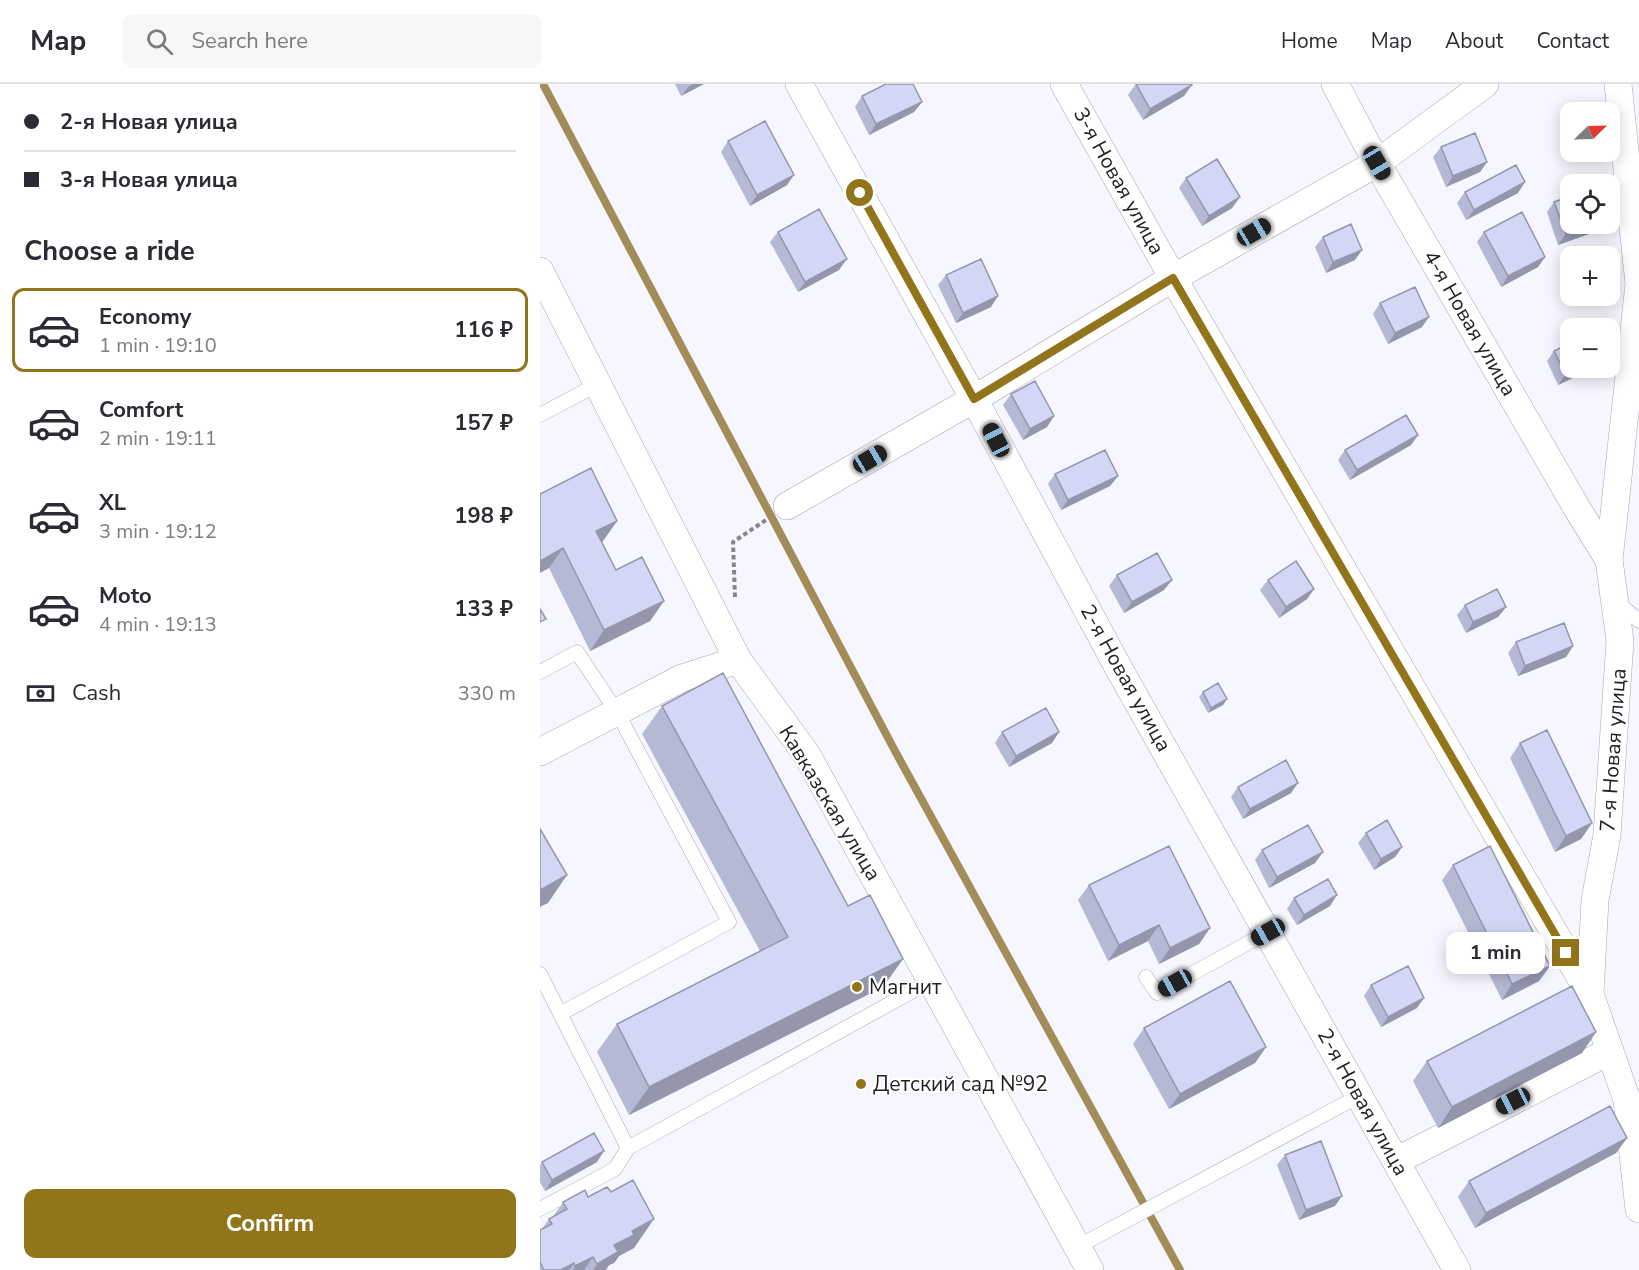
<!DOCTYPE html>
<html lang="en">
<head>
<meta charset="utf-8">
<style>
	body { margin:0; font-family:"Nunito Sans",sans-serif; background:#f7f7f7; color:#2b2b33; height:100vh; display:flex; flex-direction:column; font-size:22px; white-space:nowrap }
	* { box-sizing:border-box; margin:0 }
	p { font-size:20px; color:#7c7c81 }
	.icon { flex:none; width:33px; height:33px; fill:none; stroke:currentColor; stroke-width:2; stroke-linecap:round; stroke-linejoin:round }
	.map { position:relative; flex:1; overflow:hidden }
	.details { display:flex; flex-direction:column; background:#fff; width:540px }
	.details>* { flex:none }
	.guide { display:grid; align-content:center; height:132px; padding:0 24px; background:#fff }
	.needle { width:39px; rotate:67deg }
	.controls { position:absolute; left:1020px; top:18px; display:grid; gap:12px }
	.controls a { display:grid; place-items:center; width:60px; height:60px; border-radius:12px; background:#fff; box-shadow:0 3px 15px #0003; font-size:30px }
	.end { position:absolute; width:27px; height:27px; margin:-14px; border:8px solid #92741a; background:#fff; box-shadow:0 0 0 3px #fff }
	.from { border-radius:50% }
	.bubble { position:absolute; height:42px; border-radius:12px; background:#fff; box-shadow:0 3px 15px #0003; font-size:20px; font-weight:700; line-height:42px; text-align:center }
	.car { position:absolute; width:18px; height:36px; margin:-18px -9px; border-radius:8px; box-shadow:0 0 4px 2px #0007; background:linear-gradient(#222 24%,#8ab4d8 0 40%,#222 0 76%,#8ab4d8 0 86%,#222 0) }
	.guide b { display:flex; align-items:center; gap:21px; height:57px; font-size:22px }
	.guide b+b { border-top:2px solid #e1e1e2 }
	.guide i { width:15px; height:15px; background:#2b2b33 }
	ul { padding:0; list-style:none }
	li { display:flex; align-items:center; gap:18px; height:84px; margin:0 12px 9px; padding:0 12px; border:3px solid transparent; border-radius:12px }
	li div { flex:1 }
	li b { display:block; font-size:22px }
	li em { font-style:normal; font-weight:700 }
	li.current { border-color:#92741a }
	li>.icon { width:54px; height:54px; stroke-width:1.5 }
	h2 { padding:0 24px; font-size:27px; line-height:72px }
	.pay { display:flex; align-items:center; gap:15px; height:66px; padding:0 24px; font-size:22px }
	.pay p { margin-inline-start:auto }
	.primary-button { display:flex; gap:12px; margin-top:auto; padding:12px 24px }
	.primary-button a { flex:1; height:69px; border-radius:12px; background:#92741a; color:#fff; font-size:24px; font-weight:700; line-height:69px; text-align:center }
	header { display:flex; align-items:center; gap:36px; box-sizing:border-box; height:84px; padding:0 30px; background:#fff; border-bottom:2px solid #e1e1e2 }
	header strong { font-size:28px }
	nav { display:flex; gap:33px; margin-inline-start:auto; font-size:21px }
	.search { width:420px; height:54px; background:#f7f7f7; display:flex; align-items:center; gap:15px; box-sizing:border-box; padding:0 21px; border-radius:12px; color:#7c7c81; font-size:22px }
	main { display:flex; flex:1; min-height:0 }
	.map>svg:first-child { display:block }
</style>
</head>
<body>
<header>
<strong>Map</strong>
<div class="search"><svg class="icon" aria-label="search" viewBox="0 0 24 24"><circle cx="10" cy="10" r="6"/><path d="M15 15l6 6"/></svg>Search here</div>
<nav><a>Home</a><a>Map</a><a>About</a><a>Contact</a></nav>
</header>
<main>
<section class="details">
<div class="guide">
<b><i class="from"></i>2-я Новая улица</b>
<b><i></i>3-я Новая улица</b>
</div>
<h2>Choose a ride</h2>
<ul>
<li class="current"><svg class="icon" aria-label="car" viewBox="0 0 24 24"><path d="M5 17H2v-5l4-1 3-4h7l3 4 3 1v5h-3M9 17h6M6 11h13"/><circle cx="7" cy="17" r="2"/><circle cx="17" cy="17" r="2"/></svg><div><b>Economy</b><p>1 min · 19:10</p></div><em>116 ₽</em></li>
<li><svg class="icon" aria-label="car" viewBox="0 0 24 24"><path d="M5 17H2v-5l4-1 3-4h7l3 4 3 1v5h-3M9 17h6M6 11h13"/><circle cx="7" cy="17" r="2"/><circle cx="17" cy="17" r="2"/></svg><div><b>Comfort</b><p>2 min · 19:11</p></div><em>157 ₽</em></li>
<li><svg class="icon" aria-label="car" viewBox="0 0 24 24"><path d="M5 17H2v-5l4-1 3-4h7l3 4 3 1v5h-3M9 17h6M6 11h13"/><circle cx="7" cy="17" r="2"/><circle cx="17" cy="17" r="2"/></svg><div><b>XL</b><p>3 min · 19:12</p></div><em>198 ₽</em></li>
<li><svg class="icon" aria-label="car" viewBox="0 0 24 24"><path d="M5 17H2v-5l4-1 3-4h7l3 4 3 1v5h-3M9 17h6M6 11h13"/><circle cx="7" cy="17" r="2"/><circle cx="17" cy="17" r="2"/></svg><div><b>Moto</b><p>4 min · 19:13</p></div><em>133 ₽</em></li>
</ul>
<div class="pay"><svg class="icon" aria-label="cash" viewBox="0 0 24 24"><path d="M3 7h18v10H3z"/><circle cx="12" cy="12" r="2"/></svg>Cash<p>330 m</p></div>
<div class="primary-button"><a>Confirm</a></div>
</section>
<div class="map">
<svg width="1099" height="1186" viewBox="0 0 1099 1186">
	<rect width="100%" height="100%" fill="#f5f6fe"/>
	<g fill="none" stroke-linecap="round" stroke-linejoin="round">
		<path stroke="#a28d58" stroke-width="8" d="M3,0L355,667L640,1186"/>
		<g stroke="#a5a6b2" stroke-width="15">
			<path id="service" d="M0,331L58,300
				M1076,517L1099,537
				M0,588L37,568L77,628L189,838L20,930
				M0,890L88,1064
				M606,893L617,909L728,848
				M0,1125L75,1085L88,1064L391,897
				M537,1163L819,1012"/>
		</g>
		<g stroke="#a5a6b2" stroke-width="28">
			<path id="minor" d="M259,0L434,315L578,583L917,1186
				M524,0L633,194L1050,910
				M795,0L837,79L1038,426L1069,476
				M1078,0L1099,200
				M0,187L198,576L267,671L550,1186
				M1099,200L1069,476L1080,557L1067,751L1055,816L1050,910L1087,1016L1099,1125
				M247,422L434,315L633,194L837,79L945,0
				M0,668L142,594L198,576
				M856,1077L1070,967"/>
		</g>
		<path stroke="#85858c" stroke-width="4" stroke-dasharray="4.5 3" stroke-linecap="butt" d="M195,513L193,458L226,436"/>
		<use href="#service" stroke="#fff" stroke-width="14"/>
		<use href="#minor" stroke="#fff" stroke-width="27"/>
	</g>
	<path fill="#b5b9d3" d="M135,0H164L141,12Z
		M596,0L644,12L603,36L588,11Z
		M322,12L382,18L374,28L329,51L315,23Z
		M188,57L247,101L210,122L181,68Z
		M901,63L947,78L940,88L906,103L893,73Z
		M646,94L700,113L692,124L662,142L639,104Z
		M925,108L978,109L926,136L917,119Z
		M1014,118L1063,145L1018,161L1007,128Z
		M238,148L299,186L258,208L230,158Z
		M944,148L1005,173L998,183L961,203L937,158Z
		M783,153L815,176L786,189L775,163Z
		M406,191L451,223L416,239L398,201Z
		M840,219L882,243L848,260L833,230Z
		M1014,267L1030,284H1054L1018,301L1007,277Z
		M471,310L514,332L507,343L483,356L463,321Z
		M878,351L871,361L810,396L798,376L805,366Z
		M515,390L578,392L570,402L521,426L508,400Z
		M0,410L77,437L62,458L76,486L124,517L110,537L50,567L9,484Z
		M577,491L624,506L584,529L569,502Z
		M728,496L774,505L767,515L739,534L720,506Z
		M925,521L966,523L958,533L926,549L917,531Z
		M976,558L1033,562L1026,573L978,592L968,569Z
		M663,608L687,615L683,621L668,629L659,613Z
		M122,622L308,822L363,875L343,903L89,1031L57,968L77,940L220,867L102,650Z
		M462,648H519L512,659L469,683L455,659Z
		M980,659L1052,739L1041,755L1015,768L970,674Z
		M698,703L751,709L703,735L691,713Z
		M826,749L862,763L855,773L834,786L818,759Z
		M722,766L775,779L729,804L715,776Z
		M913,781L1010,882L999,897L962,916L902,796Z
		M549,801L670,844L659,860L619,880L608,857L568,877L538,816Z
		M754,814L790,822L757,841L747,825Z
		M831,901L877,924L841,943L824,912Z
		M604,944L726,963L715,979L629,1025L593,960Z
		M1056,948L1042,969L898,1044L873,997L887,977Z
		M1087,1054L1076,1069L935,1144L918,1113L929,1097Z
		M745,1071L795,1122L759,1136L737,1081Z
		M2,1078H57L5,1107L0,1098V1082Z
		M71,1108L94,1164L79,1172L74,1179L69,1181L66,1186H0V1146L2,1145L9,1135L13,1133L23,1118Z"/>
	<path fill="#9496ac" d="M152,0H164L141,12L149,2Z
		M652,1L644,12L603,36L610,25Z
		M382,18L374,28L329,51L336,40Z
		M947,78L940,88L906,103L913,92Z
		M254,91L247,101L210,122L217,111Z
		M985,98L978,109L926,136L934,126Z
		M700,113L692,124L662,142L669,132Z
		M1056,140H1067L1063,145L1018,161L1026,150Z
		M822,166L815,176L786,189L793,178Z
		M1005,173L998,183L961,203L968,192Z
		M307,175L299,186L258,208L265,198Z
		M458,212L451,223L416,239L423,229Z
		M889,233L882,243L848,260L855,249Z
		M1040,284H1054L1018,301L1026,290Z
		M514,332L507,343L483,356L490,345Z
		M878,351L871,361L810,396L817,386Z
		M578,392L570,402L521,426L528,416Z
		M77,437L63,457L42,467L56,447Z
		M23,464L9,484L0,489V477Z
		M632,496L624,506L584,529L592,518Z
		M774,505L767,515L739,534L746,523Z
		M124,517L110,537L50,567L64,546Z
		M966,523L958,533L926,549L933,538Z
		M1033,562L1026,573L978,592L985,582Z
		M687,615L683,621L668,629L671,624Z
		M519,648L512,659L469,683L476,672Z
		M758,699L751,709L703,735L710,725Z
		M1052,739L1041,755L1015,768L1026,752Z
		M862,763L855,773L834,786L841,775Z
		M783,768L775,779L729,804L737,793Z
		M27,791L8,819L0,823V806Z
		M797,811L790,822L757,841L764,831Z
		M619,841L608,857L568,877L579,861Z
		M670,844L659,860L619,880L630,864Z
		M363,875L343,903L89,1031L109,1003Z
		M1010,882L999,897L962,916L972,900Z
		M884,914L877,924L841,943L848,933Z
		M1056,948L1042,969L898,1044L912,1023Z
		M726,963L715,979L629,1025L640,1010Z
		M1087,1054L1076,1069L935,1144L946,1129Z
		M64,1067L57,1078L5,1107L12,1096Z
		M802,1112L795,1122L759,1136L766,1126Z
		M114,1135L94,1164L79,1172L74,1179L69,1181L66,1186H53L74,1161L92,1147Z
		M53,1173L44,1186H33L35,1182Z
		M34,1179L29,1186H21Z"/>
	<path fill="#d3d7f5" stroke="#9496ac" stroke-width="1.5" d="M346,0H373L382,18L336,40L322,12Z
		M596,0H651L652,1L610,25Z
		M225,37L254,91L217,111L188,57Z
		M935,49L947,78L913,92L901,63Z
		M677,75L700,113L669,132L646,94Z
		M976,81L985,98L934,126L925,108Z
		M1030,112V140H1056L1026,150L1014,118Z
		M279,125L307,175L265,198L238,148Z
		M982,128L1005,173L968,192L944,148Z
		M811,140L822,166L793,178L783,153Z
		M441,175L458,212L423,229L406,191Z
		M875,203L889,233L855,249L840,219Z
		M1030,259V284H1040L1026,290L1014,267Z
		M495,297L514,332L490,345L471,310Z
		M866,331L878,351L817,386L805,366Z
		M565,366L578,392L528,416L515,390Z
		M51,384L77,437L56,447L76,486L102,473L124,517L64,546L23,464L0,477V410Z
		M617,469L632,496L592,518L577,491Z
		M756,477L774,505L746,523L728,496Z
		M957,505L966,523L933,538L925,521Z
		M0,525L6,535L0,538Z
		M1024,539L1033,562L985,582L976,558Z
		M183,589L308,822L330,811L363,875L109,1003L77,940L248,853L122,622Z
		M678,599L687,615L671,624L663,608Z
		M506,624L519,648L476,672L462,648Z
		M1007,646L1052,739L1026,752L980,659Z
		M746,676L758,699L710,725L698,703Z
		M847,736L862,763L841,775L826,749Z
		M768,741L783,768L737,793L722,766Z
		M0,745L27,791L0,806Z
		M629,762L670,844L630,864L619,841L579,861L549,801Z
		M950,762L1010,882L972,900L913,781Z
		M788,795L797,811L764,831L754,814Z
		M868,882L884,914L848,933L831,901Z
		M690,897L726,963L640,1010L604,944Z
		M1032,902L1056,948L912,1023L887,977Z
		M1070,1022L1087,1054L946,1129L929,1097Z
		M54,1049L64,1067L12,1096L2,1078Z
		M781,1057L802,1112L766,1126L745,1071Z
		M93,1096L114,1135L92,1147L94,1151L74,1161L78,1168L57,1180L53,1173L35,1182L34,1179L21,1186H4L0,1178V1146L12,1140L9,1135L27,1125L23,1118L45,1106L48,1113L67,1103L71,1108Z"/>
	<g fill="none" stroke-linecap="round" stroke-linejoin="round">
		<path stroke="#92741a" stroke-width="8" d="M320,109L434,315L633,194L1026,869"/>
	</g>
	<g fill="#92741a" stroke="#fff" stroke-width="2">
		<circle cx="317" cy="903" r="6"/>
		<circle cx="321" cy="1000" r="6"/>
	</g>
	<g text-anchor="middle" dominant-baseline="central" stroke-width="4.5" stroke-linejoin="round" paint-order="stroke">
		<g font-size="21" fill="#1f1f24" stroke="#fff">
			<text transform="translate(579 97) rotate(61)">3-я Новая улица</text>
			<text transform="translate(930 239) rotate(60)">4-я Новая улица</text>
			<text transform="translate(586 594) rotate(61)">2-я Новая улица</text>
			<text transform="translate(1073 666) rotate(-86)">7-я Новая улица</text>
			<text transform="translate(290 719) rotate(59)">Кавказская улица</text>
			<text transform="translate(823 1018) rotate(61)">2-я Новая улица</text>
		</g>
		<g font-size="21" fill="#1f1f24" stroke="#fff" text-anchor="start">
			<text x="329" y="903">Магнит</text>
			<text x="333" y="1000">Детский сад №92</text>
		</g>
	</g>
</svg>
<div class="controls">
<a><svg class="needle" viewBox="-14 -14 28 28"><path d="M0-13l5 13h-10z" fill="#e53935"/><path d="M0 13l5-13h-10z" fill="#7c7c81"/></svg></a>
<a><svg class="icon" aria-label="locate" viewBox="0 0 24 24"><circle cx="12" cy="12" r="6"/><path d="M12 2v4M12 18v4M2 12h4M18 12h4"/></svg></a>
<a>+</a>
<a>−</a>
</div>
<i class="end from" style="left:320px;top:109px"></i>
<i class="end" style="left:1026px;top:869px"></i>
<div class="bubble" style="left:906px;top:848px;width:99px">1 min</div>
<i class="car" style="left:837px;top:79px;rotate:150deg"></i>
<i class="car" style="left:714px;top:148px;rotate:60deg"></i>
<i class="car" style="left:456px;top:356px;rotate:332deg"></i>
<i class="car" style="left:330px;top:375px;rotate:60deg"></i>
<i class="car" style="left:728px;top:848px;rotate:241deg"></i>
<i class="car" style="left:635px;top:899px;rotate:241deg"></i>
<i class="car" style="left:973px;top:1017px;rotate:243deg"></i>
</div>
</main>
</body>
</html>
